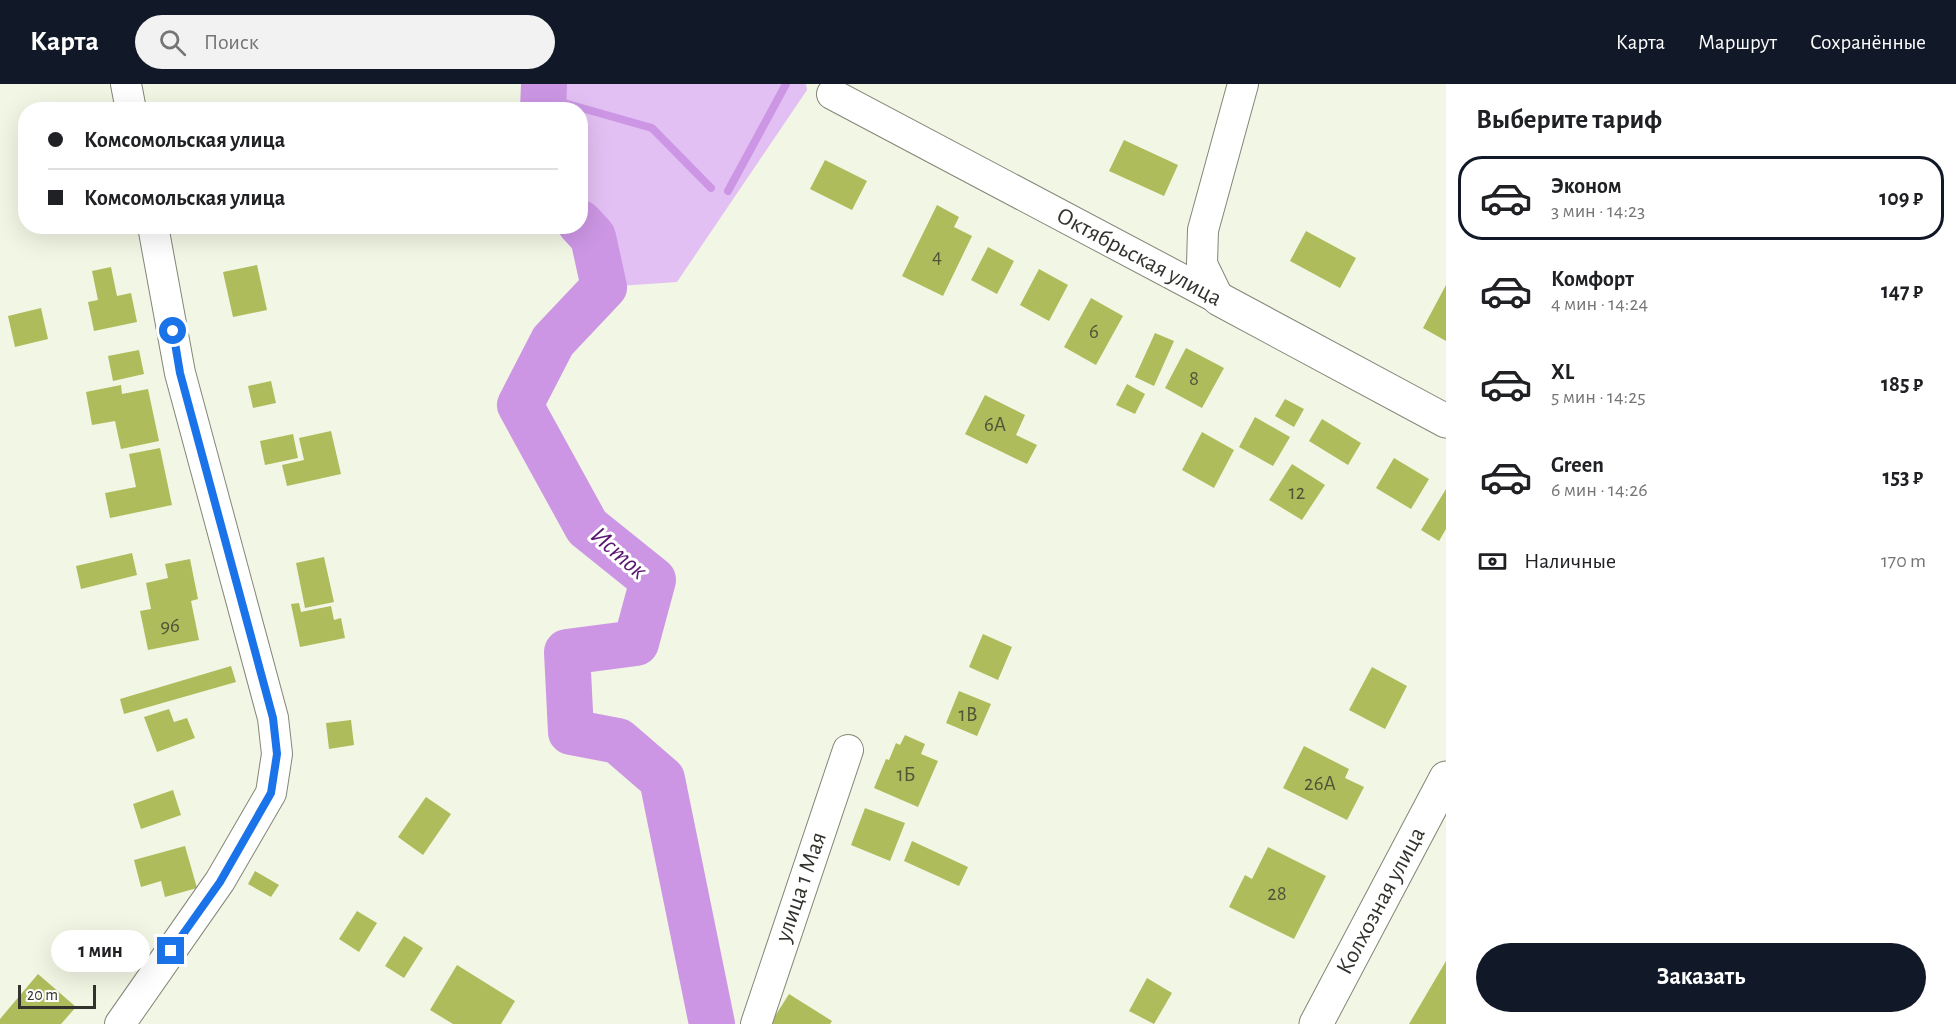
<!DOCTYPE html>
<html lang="ru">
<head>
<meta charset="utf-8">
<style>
	body { margin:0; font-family:"Alegreya Sans",sans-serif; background:#f2f2f2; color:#202124; height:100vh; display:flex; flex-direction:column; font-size:22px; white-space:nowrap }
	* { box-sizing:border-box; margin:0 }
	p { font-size:20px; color:#757577 }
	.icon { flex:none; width:33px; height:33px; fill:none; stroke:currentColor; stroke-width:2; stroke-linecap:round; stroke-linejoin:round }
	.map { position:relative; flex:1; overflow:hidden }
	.details { display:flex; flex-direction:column; background:#fff; width:510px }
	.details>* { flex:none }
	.hud { position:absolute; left:18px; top:18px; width:570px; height:132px; border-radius:24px; box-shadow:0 6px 24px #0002; display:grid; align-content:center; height:132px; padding:0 30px; background:#fff }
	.scale { position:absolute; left:18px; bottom:15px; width:78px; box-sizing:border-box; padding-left:6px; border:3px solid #31332c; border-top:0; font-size:16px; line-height:21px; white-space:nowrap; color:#31332c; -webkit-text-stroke:4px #fff; paint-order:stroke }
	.end { position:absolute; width:27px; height:27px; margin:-14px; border:8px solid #1a73e8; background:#fff; box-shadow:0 0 0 3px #fff }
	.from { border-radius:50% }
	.bubble { position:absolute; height:42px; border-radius:21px; background:#fff; box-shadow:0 6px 24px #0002; font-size:20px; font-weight:700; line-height:42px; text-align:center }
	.hud b { display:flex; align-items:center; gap:21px; height:57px; font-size:22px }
	.hud b+b { border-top:2px solid #e0e0e0 }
	.hud i { width:15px; height:15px; background:#202124 }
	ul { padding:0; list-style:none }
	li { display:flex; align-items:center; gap:18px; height:84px; margin:0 12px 9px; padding:0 18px; border:3px solid transparent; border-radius:24px }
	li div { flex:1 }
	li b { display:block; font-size:22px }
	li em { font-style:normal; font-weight:700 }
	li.on { border-color:#111827 }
	li>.icon { width:54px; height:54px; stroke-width:1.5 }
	h2 { padding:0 30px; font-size:27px; line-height:72px }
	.pay { display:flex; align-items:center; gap:15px; height:66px; padding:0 30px; font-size:22px }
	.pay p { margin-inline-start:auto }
	.primary-button { display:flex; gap:12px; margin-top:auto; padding:12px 30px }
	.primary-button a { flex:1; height:69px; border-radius:36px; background:#111827; color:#fff; font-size:24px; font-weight:700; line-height:69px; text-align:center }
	header { display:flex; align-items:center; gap:36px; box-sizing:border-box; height:84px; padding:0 30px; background:#111827; color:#fff }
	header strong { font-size:28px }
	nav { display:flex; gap:33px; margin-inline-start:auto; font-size:21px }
	.search { width:420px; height:54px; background:#f2f2f2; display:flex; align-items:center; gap:15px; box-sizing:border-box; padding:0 21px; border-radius:33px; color:#757577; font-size:22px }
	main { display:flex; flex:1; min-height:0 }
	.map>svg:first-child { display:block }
</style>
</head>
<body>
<header>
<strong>Карта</strong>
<div class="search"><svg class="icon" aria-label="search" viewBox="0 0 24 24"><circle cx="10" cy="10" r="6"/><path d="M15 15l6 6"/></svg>Поиск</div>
<nav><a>Карта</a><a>Маршрут</a><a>Сохранённые</a></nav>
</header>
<main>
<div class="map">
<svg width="1446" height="940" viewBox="0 0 1446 940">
	<rect width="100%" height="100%" fill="#f2f6e4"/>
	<path fill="#e3c0f3" d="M544,0H806L807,6L677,198L604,203L593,153L581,139L580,26L543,25Z"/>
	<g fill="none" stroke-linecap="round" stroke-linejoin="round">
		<path stroke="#cc96e4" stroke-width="8" d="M543,13L652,44L711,104
			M728,107L786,0"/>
		<path stroke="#cc96e4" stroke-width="46" d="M543,26L544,0
			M580,139L593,153L604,203L553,257L520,321L587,443L653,496L636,559L567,568L571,648L618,657L662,695L712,940"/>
	</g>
	<path fill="#aebc5c" d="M1124,56L1178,81L1164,112L1109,87Z
		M825,76L867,97L852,126L810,105Z
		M937,121L959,133L954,143L972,152L943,212L902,192Z
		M1306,147L1356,174L1340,204L1290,177Z
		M988,163L1014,177L997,210L971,196Z
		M257,181L267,226L233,233L223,188Z
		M111,183L117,212L131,209L137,238L94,247L88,218L98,216L92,187Z
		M1039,185L1068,201L1049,237L1020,221Z
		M1446,201V257L1423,244Z
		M1091,214L1123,232L1096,281L1064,263Z
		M41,224L48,255L15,263L8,232Z
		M1155,249L1174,257L1154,302L1135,293Z
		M1186,264L1224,284L1202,324L1165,304Z
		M139,266L144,290L113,297L108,272Z
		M271,297L276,319L253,324L248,302Z
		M1127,300L1145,310L1135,330L1116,321Z
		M121,301L122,310L148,305L159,357L121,365L115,337L92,341L86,308Z
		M985,311L1025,331L1016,351L1037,361L1027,380L965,350Z
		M1285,315L1304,325L1294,343L1275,332Z
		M1255,333L1290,353L1273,382L1239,363Z
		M1322,335L1361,359L1348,381L1309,357Z
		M331,347L341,390L287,402L282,381L304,376L299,354Z
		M1202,348L1234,366L1214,404L1182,386Z
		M293,350L298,374L265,381L260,357Z
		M160,364L172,421L110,434L105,409L136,403L129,370Z
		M1394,374L1429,395L1411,425L1376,404Z
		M1292,380L1325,401L1302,436L1269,416Z
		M1446,405V445L1439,457L1421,446Z
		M132,469L137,491L81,505L76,482Z
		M324,473L334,518L305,524L296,479Z
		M190,475L198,515L191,517L199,556L148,566L140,527L151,525L146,499L168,494L165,480Z
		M299,519L301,528L331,522L334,536L341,534L345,554L300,563L291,520Z
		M983,550L1012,563L998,596L969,583Z
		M231,582L236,598L124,630L120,615Z
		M1372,583L1407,602L1385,645L1349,626Z
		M959,607L991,620L977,652L946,639Z
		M169,625L174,638L187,634L195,654L157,668L144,633Z
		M351,636L354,661L329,665L326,639Z
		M905,651L925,660L921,670L938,677L918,723L874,704L886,675L889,676L896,659L900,661Z
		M1304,662L1349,685L1345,694L1364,703L1347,736L1283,704Z
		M173,706L181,731L141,745L133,720Z
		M426,713L451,730L423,771L398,753Z
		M865,724L905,739L890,777L851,761Z
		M912,757L968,783L959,802L904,777Z
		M185,762L197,804L165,813L161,797L141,803L134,776Z
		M1268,763L1326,792L1294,855L1229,823L1245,791L1252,795Z
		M255,787L279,801L271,813L248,800Z
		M357,827L377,839L359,868L339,855Z
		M404,852L423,864L404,894L385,882Z
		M1446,877V940H1409Z
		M457,881L515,917L501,940H453L430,926Z
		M38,890L76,923L61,940H0V935Z
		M1147,894L1172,909L1154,940L1129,927Z
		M789,910L832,937L830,940H770Z"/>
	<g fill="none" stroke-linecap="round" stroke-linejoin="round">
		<g stroke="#838677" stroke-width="32">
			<path id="street" d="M126,0L131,26
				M832,10L1219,215
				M1219,215L1202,180L1203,146L1243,0
				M120,940L220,797L271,709L277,670L273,634L180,289L153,142
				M756,940L848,666"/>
		</g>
		<g stroke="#838677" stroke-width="35">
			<path id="secondary" d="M1219,215L1446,337
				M1316,940L1446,694"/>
		</g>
		<use href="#street" stroke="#fff" stroke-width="30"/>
		<use href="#secondary" stroke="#fff" stroke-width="33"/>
	</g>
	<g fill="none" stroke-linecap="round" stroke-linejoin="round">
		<path stroke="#1a73e8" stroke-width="8" d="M171,867L220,798L271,709L277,670L273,634L180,289L173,247"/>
	</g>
	<g text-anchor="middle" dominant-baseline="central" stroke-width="6" stroke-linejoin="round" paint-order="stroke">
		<g font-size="21" fill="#505538">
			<text x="937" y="172">4</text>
			<text x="1094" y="247">6</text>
			<text x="1194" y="294">8</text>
			<text x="995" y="340">6А</text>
			<text x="1297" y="408">12</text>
			<text x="170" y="541">96</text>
			<text x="968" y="630">1В</text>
			<text x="906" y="690">1Б</text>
			<text x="1320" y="699">26А</text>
			<text x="1277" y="809">28</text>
		</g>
		<g font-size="24" fill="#31332c" stroke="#fff">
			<text transform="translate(1139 173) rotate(28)">Октябрьская улица</text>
			<text transform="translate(801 803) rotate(-71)">улица 1 Мая</text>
			<text transform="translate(1381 817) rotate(-62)">Колхозная улица</text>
		</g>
		<g font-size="26" font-style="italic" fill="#591571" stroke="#fff">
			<text transform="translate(619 469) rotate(41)">Исток</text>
		</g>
	</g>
</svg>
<div class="scale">20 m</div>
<i class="end from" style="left:173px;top:247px"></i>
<i class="end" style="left:171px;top:867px"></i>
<div class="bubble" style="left:51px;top:846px;width:99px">1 мин</div>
<div class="hud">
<b><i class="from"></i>Комсомольская улица</b>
<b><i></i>Комсомольская улица</b>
</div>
</div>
<section class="details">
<h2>Выберите тариф</h2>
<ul>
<li class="on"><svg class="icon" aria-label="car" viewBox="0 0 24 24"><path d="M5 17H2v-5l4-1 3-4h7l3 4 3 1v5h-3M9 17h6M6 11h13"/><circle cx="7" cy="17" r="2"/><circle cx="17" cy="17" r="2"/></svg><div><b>Эконом</b><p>3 мин · 14:23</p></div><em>109 ₽</em></li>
<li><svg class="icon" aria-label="car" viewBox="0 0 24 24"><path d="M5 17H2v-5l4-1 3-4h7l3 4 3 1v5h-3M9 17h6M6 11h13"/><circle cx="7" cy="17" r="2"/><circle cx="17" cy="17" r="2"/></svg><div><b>Комфорт</b><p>4 мин · 14:24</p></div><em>147 ₽</em></li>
<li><svg class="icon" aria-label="car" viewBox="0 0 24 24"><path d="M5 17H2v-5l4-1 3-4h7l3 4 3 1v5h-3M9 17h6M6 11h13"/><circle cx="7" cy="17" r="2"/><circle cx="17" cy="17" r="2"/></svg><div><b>XL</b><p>5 мин · 14:25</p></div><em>185 ₽</em></li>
<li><svg class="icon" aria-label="car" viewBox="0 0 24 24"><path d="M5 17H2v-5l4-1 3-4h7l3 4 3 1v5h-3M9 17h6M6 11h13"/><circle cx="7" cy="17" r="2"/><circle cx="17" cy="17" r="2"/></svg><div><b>Green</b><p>6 мин · 14:26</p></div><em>153 ₽</em></li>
</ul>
<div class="pay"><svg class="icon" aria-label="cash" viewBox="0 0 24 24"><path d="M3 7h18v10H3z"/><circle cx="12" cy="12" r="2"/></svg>Наличные<p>170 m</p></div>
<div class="primary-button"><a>Заказать</a></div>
</section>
</main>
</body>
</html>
